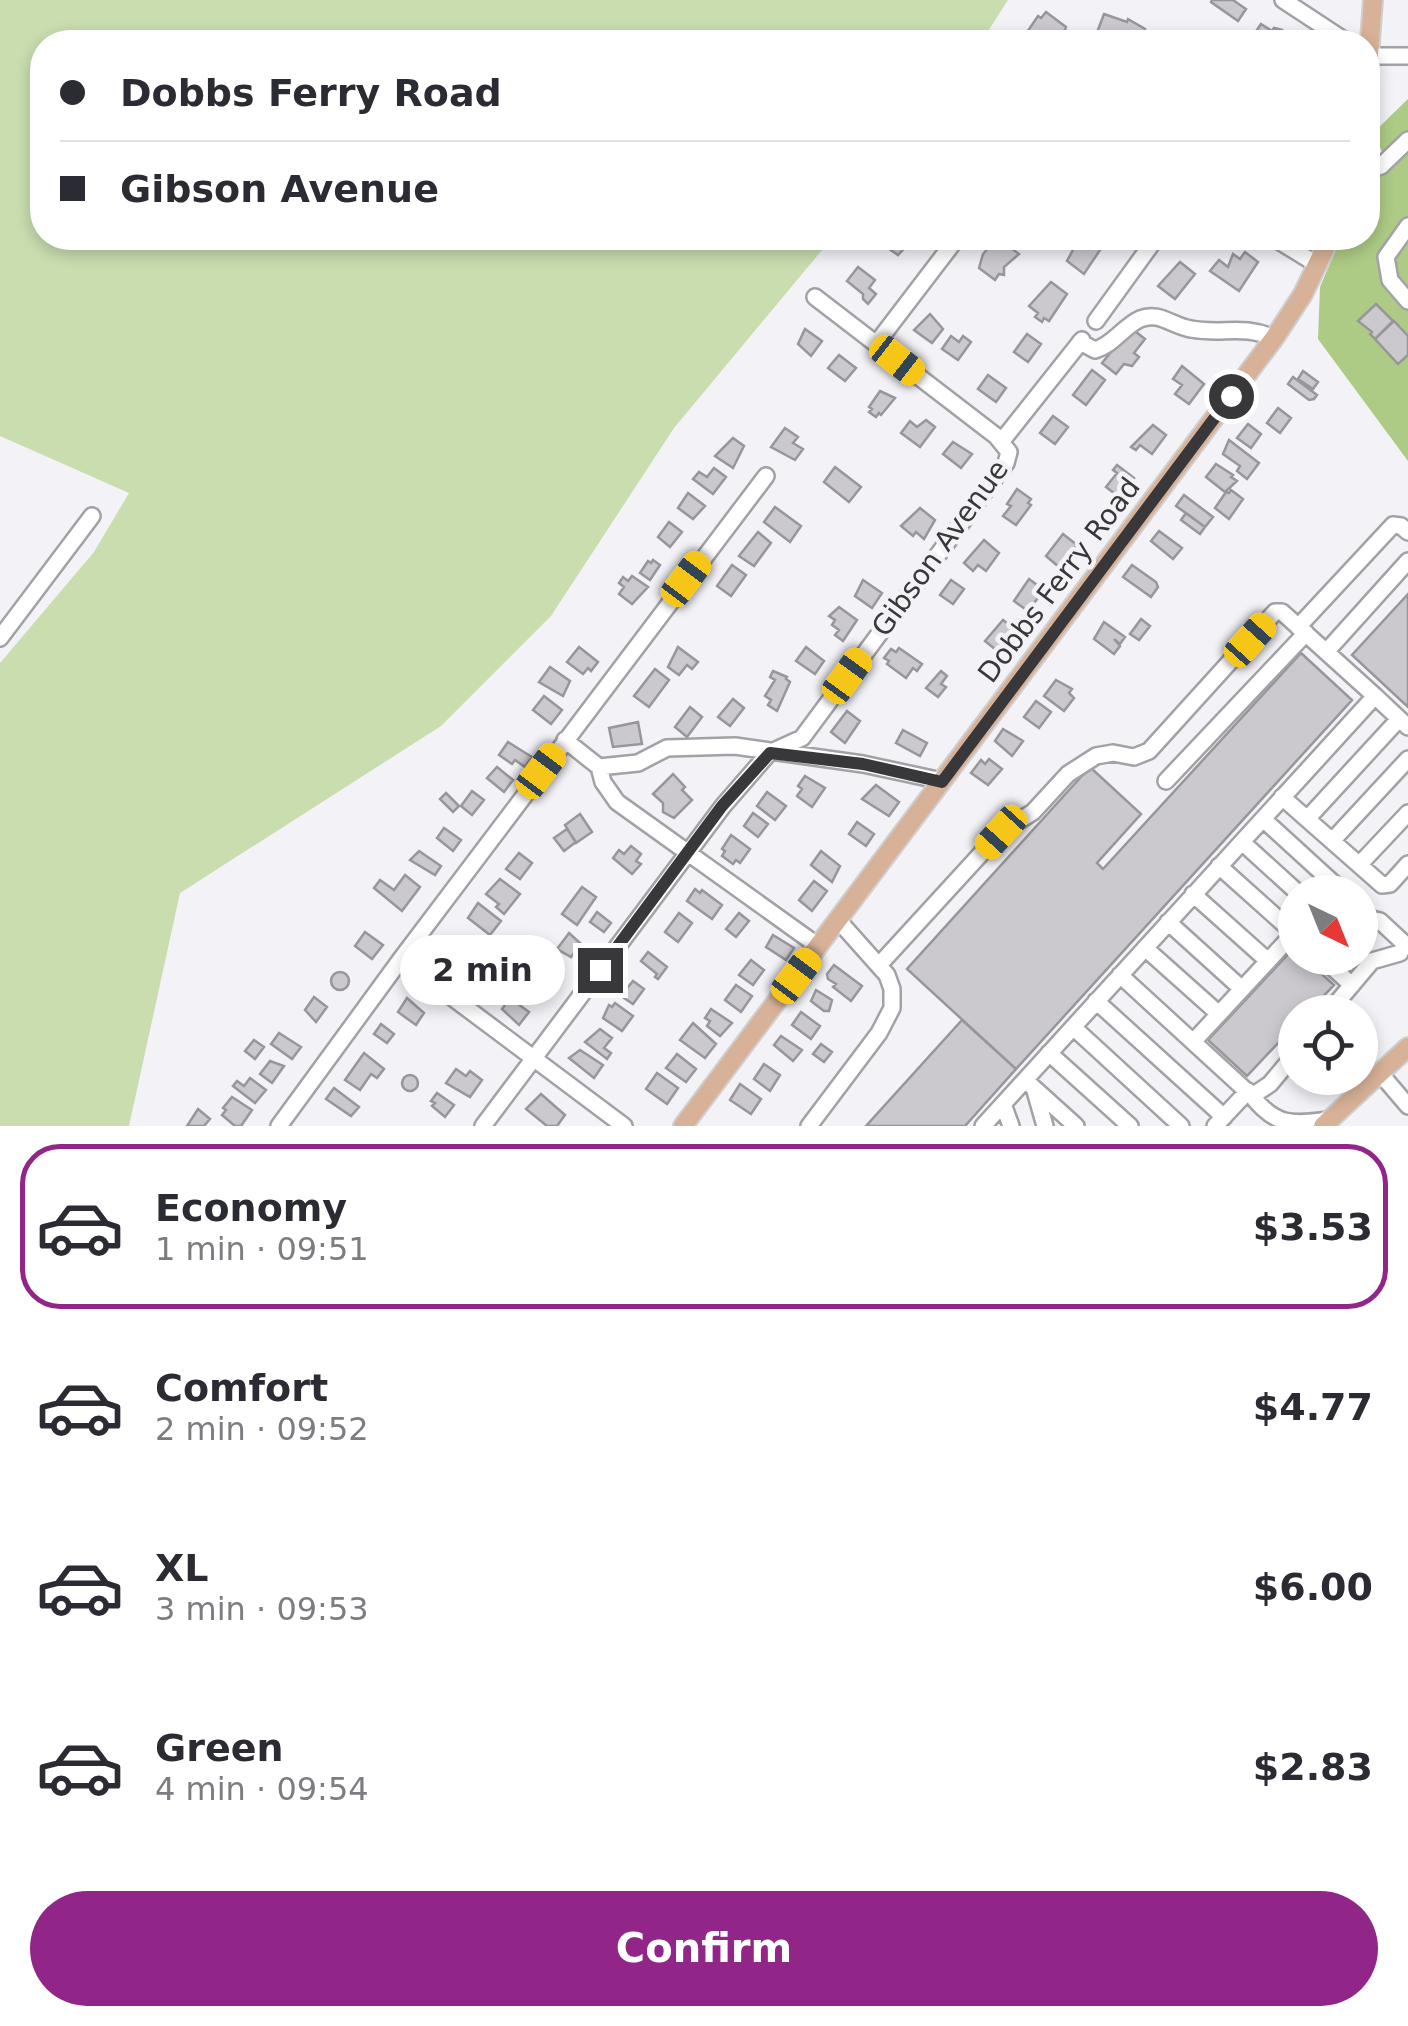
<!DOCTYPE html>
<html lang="en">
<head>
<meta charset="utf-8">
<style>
	body { margin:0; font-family:"DejaVu Sans",sans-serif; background:#f7f7f7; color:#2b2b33; height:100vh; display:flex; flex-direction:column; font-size:38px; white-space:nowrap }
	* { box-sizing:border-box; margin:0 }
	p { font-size:32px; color:#7c7c81 }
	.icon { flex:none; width:55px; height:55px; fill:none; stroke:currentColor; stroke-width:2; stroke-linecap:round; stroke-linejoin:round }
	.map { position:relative; height:1126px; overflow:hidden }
	.drawer { display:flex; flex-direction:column; background:#fff; flex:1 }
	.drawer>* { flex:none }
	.banner { position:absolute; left:30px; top:30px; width:1350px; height:220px; border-radius:40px; box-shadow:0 5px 15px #0003; display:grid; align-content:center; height:220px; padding:0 30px; background:#fff }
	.needle { width:65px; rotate:137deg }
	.buttons { position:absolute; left:1278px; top:875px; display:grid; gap:20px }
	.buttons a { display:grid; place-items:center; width:100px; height:100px; border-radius:50%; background:#fff; box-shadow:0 5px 15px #0003; font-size:50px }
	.end { position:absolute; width:45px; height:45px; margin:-22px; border:12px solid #38383a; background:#fff; box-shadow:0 0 0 5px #fff }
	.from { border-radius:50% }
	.bubble { position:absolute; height:70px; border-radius:35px; background:#fff; box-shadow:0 5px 15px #0003; font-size:32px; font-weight:700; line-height:70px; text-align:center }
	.car { position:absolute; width:30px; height:60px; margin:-30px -15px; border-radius:12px; box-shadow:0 0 8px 2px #0007; background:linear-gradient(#f5c518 24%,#345 0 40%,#f5c518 0 76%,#345 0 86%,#f5c518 0) }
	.banner b { display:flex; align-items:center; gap:35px; height:95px; font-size:38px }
	.banner b+b { border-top:2px solid #e1e1e2 }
	.banner i { width:25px; height:25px; background:#2b2b33 }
	ul { padding:18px 0 0; list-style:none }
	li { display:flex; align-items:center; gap:30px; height:165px; margin:0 20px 15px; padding:0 10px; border:5px solid transparent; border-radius:40px }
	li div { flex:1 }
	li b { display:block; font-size:38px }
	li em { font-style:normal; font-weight:700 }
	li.current { border-color:#912588 }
	li>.icon { width:90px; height:90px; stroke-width:1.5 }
	.button { display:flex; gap:20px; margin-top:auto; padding:20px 30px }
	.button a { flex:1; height:115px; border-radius:60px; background:#912588; color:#fff; font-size:40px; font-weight:700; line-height:115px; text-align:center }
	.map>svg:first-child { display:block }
</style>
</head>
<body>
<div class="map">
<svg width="1408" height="1126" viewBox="0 0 1408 1126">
	<rect width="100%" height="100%" fill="#f2f2f7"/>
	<path fill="#c9ddaf" d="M0,0H1008L981,42H42V238H832L674,428L551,616L441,726L180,893L129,1126H0V663L94,552L129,493L0,436Z"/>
	<path fill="#adcb85" d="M1408,99V461L1318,339L1320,287L1341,238H1368V190L1389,166L1373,133Z"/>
	<path fill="#cbc9ce" stroke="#97969b" stroke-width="2.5" d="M1212,0H1233L1246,9L1238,21L1211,2Z
		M1046,12L1066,27L1065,30L1053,42H1025L1023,38L1038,16L1041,18Z
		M1104,14L1127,22L1128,19L1145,29L1138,42H1120L1111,38L1109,41L1096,35Z
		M1261,24L1272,31L1274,28L1282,30L1291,39L1288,42H1270L1263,36L1260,41L1253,36Z
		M887,238H911L913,239L898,255L882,244Z
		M997,238L1019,254L1004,267V275L999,274L995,280L979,268L983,254Z
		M1085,238L1102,247L1084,274L1067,261L1075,246Z
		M1245,252L1258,262L1239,291L1210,271L1219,260L1228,267L1233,254L1240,259Z
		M1180,262L1195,274L1175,299L1158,286Z
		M858,267L875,280L869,288L876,294L868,304L863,299V294L847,281Z
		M1051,282L1067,294L1049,321L1044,318L1042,322L1035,317L1038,313L1029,306Z
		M1376,304L1393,321L1375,339L1370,334L1372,332L1358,321Z
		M930,314L943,329L932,343L914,330Z
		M1394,321L1408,336V355L1398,364L1375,339Z
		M1131,328L1145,339L1134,353L1139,357L1132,366L1124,364L1116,374L1102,363Z
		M805,329L822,341L811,356L798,344Z
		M1027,334L1041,344L1028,362L1014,352Z
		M951,336L959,342L963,336L971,342L958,360L942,349Z
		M839,355L856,368L845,381L828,368Z
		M1182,366L1204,384L1189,404L1175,394L1182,385L1173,379Z
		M1092,370L1105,380L1086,405L1073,395Z
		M1303,371L1318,382L1313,389L1298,379Z
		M988,375L1006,388L996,402L978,389Z
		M1293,377L1317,395L1314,399L1309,400L1288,384Z
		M880,391L895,398L881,415L879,413L876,417L869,412L872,409L869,407Z
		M1278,408L1291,418L1280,433L1267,423Z
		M1053,416L1068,427L1055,444L1040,433Z
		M926,420L935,427L920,447L901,433L910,421L917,427Z
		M1248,424L1261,434L1251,448L1237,438Z
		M1153,425L1166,435L1152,454L1140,445L1136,450L1131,447Z
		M785,428L798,437L793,443L803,449L795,460L771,447Z
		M733,438L744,446L733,468L715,456Z
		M1229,440L1259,463L1247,479L1237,471L1240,466L1223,454Z
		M953,442L972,454L961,468L943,454Z
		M1216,464L1233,475L1231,477L1237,481L1225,492L1206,477Z
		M1117,465L1134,478L1119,497L1106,487L1117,473L1113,470Z
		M835,467L861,487L849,502L824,482Z
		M714,468L726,477L713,494L693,479L699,472L707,477Z
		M1017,489L1031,499L1028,503L1031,505L1016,525L1003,516L1011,506L1007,504Z
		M1231,490L1243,499L1229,519L1215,508L1226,492L1229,493Z
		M688,493L705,506L693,519L678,508Z
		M1184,495L1213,517L1205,527L1176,506Z
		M775,507L801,526L790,542L764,522Z
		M920,508L935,520L924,539L916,532L913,536L901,526Z
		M1186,513L1205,527L1200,534L1181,520Z
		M669,522L682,532L670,547L658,537Z
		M1159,531L1182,548L1173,559L1151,541Z
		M758,532L771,543L754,566L739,556Z
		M1063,534L1077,545L1060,568L1046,556Z
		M984,540L999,553L986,571L978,565L973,571L964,563Z
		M653,560L660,565L650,580L640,573L648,561L651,563Z
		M732,565L746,575L731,596L717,586Z
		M1132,565L1156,582L1158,587L1151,597L1123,577Z
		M632,576L648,587L632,604L619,594L624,587L619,583L623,577L628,581Z
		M1029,579L1044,590L1028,611L1014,601Z
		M863,580L882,593L872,608L855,596Z
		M951,580L964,589L953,604L940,595Z
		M1408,594V707L1352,655Z
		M839,607L857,620L843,641L835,635L839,630L832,625L835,620L829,616Z
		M1141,619L1150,626L1139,640L1130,634Z
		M1003,620L1016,630L1001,654L985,641Z
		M1104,622L1125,637L1120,644L1114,639L1120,646L1114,654L1094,639Z
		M579,647L598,662L591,671L588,668L583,674L567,662Z
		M678,647L698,662L692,669L687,665L679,675L668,667Z
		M806,647L824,661L815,674L796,661Z
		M899,648L922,664L917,671L913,668L906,678L887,664L889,661L884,658L891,649L896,652Z
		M1301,653L1352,700L1016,1069L907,969L1090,767L1141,814L1097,863L1103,869Z
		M550,667L570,681L563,696L539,682Z
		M655,669L669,680L649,707L634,696Z
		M773,671L787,677L786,679L790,682L777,711L768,705L771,700L765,696L775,680L770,677Z
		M941,671L947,676L941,684L946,687L938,697L926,688Z
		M1056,680L1072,689L1069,693L1074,698L1064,711L1044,696Z
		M544,696L562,710L551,724L533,710Z
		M733,699L744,708L730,726L718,717Z
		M1036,701L1051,712L1039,728L1024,717Z
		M690,707L702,717L687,737L675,727Z
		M847,711L860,721L845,743L831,732Z
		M638,722L642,744L613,747L609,728Z
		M1003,729L1023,741L1012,756L995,741Z
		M903,730L927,743L920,756L896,743Z
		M508,742L532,757L525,767L515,760L512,764L499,755Z
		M989,759L1002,769L988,785L971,773L981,760L985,764Z
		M497,767L513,780L504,792L487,778Z
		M673,774L685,787L682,790L692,800L674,818L663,812V803L653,794Z
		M805,776L825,788L812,807L797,796L802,789L798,786Z
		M876,785L899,802L889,816L862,799Z
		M472,791L484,800L472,815L461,806Z
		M767,792L786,806L775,820L757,806Z
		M446,793L459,806L453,812L440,799Z
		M753,813L768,824L758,837L744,826Z
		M580,814L592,832L576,843L565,825Z
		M857,822L874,834L866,846L849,834Z
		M444,828L461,840L453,851L437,838Z
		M567,829L576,842L564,851L554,838Z
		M731,835L750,849L740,863L736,860L733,864L722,856L725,851L722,849Z
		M631,846L641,854L636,861L641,864L632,874L613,858L619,850L624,854Z
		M419,851L441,866L435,875L410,860Z
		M821,851L840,866L832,882L811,865Z
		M519,853L532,863L520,879L506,869Z
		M405,875L420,887L402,911L374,888L380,880L394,890Z
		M500,879L520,894L504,914L496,907L499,904L486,894Z
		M814,881L827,891L812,911L799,900Z
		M582,887L596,897L577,925L562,914Z
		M695,889L700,893L702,890L722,905L712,919L687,901Z
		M478,903L501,921L490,935L468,918Z
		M597,912L611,923L604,932L590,922Z
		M679,913L692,923L678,942L665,932Z
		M739,913L749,921L736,937L726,929Z
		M365,932L383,945L372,959L355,946Z
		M569,933L581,944L571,957L557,949Z
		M773,935L794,948L786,960L766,947Z
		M484,937L494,944L485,957L475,950Z
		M454,940L466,949L450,968L439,960Z
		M537,946L555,960L550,966L554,969L548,978L526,961Z
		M1294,948L1295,958H1304L1334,985L1308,1012H1295V1025L1247,1076L1208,1040Z
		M648,952L667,967L658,979L655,977L657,974L641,961Z
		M751,960L764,970L753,985L739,975Z
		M485,965L490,969L492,966L500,972L483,995L470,985Z
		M834,965L862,986L851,1001L833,987L836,984L828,979L827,974Z
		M331 981a9 9 0 1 1 18 0a9 9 0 1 1-18 0Z
		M633,981L644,989L633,1004L621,996L625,984L628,987Z
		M736,985L752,996L741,1012L725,1000Z
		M816,990L832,1000L829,1011H824L811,1001Z
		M314,997L327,1007L316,1022L305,1010Z
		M407,998L424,1013L416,1025L398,1012Z
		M510,998L529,1012L519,1025L502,1009Z
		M615,1003L633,1016L622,1031L603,1018L609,1005L612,1007Z
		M711,1009L732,1023L720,1036L707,1026L710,1021L705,1018Z
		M801,1012L820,1026L811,1039L792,1025Z
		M962,1020L1016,1069L965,1126H866Z
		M693,1023L716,1044L705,1058L680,1040Z
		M381,1024L394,1034L387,1043L374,1034Z
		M600,1029L612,1038L604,1048L611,1053L607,1059L585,1042Z
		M279,1033L301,1047L292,1059L271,1044Z
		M781,1036L802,1050L793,1061L774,1045Z
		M254,1040L264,1047L255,1059L245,1051Z
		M821,1044L832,1052L824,1062L813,1054Z
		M580,1050L603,1065L594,1078L569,1058Z
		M364,1053L384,1069L377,1078L371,1074L360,1090L345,1080Z
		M677,1054L696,1069L686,1082L666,1068Z
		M270,1061L284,1066L272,1083L260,1074Z
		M764,1064L780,1075L770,1091L754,1079Z
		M456,1069L466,1076L470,1071L482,1080L470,1097L446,1083Z
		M657,1073L678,1088L667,1104L646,1089Z
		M402 1083a8 8 0 1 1 16 0a8 8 0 1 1-16 0Z
		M250,1078L266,1090L255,1103L233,1086L237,1081L244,1086Z
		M740,1084L761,1099L751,1114L730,1100Z
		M334,1088L359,1107L351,1116L326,1099Z
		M437,1093L454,1105L445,1117L432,1106L435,1103L431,1101Z
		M541,1094L565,1115L557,1126H547L526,1109Z
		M232,1097L252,1110L241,1126H235L222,1115L226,1110L223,1108Z
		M198,1109L210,1119L204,1126H187Z"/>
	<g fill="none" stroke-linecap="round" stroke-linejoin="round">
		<g stroke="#a2a2a6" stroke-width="20">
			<path id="minor" d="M1283,0L1347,42
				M1368,56H1408
				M1368,171L1381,166L1408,140
				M1408,226L1386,257L1390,280L1408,301
				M1274,238L1318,265
				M1096,321L1156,238
				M1080,342L1095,350C1113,345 1123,327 1140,319C1159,311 1172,326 1191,329C1224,335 1241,324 1274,338
				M876,344L957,238
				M1001,442L1082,340
				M1298,627L1393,525L1401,526L1408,532
				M0,638L92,516
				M1326,652L1408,561
				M1375,696L1408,727
				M565,740L599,767L603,782L617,802L818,946
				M599,767L638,763L667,748L735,746L863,764L942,781
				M1166,781L1306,633
				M1282,797L1382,885L1390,884L1408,864
				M1263,819L1343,892
				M1307,819L1399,719
				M1332,841L1408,759
				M1242,842L1297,892
				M1359,865L1408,813
				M1219,866L1295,934
				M1193,894L1268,961
				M1360,908L1372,919L1380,921L1408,947
				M1168,922L1242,989
				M1145,948L1219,1014
				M1322,958L1352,985
				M401,959L624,1126
				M880,964L1001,832L1033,812L1068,774L1096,756L1113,753L1134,757L1149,751L1275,612H1282L1375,696L983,1126
				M1120,975L1252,1096L1270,1084L1295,1054
				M1096,1001L1224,1117
				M1329,1012L1372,961L1400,953
				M1073,1027L1181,1126
				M1193,1042L1294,933
				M1049,1053L1130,1126
				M1379,1072L1408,1106
				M1025,1080L1076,1126
				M1035,1091L1045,1126
				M1252,1096C1275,1126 1292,1125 1329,1120
				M1003,1104L1011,1126
				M279,1126L401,959L766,476
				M483,1126L723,806L769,753L802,738L1006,463L1009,452L996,436L815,297
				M809,1126L879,1033L892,1008V989L887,975L838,920
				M1215,1126L1248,1091"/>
		</g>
		<g stroke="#cfcfd0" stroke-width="22">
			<path id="major" d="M1368,68L1373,0
				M683,1126L1275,337L1303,294L1330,238
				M1323,1126L1408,1047"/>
		</g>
		<use href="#minor" stroke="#fff" stroke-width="15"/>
		<use href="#major" stroke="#d8b298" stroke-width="18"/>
	</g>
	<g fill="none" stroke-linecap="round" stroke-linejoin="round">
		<path stroke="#38383a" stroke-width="12" d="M600,970L722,806L770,753L863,764L942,782L1231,396"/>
	</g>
	<g text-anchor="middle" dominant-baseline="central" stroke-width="9" stroke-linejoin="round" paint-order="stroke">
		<g font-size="28" fill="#38383a" stroke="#f2f2f7">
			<text transform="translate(940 548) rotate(-54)">Gibson Avenue</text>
			<text transform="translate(1059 580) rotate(-53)">Dobbs Ferry Road</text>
		</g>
	</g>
</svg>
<div class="buttons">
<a><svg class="needle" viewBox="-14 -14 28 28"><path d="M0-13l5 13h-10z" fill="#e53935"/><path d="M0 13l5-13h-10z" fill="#7c7c81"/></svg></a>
<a><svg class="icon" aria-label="locate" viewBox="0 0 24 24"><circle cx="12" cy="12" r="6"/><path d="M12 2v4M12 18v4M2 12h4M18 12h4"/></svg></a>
</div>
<i class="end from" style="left:1231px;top:396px"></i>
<i class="end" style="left:600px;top:970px"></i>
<div class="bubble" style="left:400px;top:935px;width:165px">2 min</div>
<i class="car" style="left:897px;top:360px;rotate:128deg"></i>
<i class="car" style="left:686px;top:579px;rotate:37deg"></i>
<i class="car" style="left:1250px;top:640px;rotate:42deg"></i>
<i class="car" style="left:847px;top:676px;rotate:36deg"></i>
<i class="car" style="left:541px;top:771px;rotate:37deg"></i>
<i class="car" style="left:1001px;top:832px;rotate:222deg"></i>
<i class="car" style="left:796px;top:976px;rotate:37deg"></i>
<div class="banner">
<b><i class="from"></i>Dobbs Ferry Road</b>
<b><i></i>Gibson Avenue</b>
</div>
</div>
<section class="drawer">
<ul>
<li class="current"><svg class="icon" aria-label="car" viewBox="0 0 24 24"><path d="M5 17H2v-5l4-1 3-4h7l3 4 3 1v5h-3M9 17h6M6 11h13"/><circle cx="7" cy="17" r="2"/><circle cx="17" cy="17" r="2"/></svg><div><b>Economy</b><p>1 min · 09:51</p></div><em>$3.53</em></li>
<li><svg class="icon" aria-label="car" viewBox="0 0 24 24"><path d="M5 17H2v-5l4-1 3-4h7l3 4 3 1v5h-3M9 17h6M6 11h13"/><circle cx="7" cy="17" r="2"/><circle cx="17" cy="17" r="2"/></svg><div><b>Comfort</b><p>2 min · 09:52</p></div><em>$4.77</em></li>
<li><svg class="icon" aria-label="car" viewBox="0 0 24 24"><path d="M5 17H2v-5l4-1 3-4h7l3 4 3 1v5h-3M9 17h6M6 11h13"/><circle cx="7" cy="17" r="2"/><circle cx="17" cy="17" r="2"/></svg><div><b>XL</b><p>3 min · 09:53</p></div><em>$6.00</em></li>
<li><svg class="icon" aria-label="car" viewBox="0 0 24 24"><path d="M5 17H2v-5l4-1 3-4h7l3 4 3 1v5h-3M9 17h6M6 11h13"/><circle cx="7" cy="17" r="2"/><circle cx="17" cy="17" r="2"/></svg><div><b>Green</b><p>4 min · 09:54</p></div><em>$2.83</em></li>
</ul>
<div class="button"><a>Confirm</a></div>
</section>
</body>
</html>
